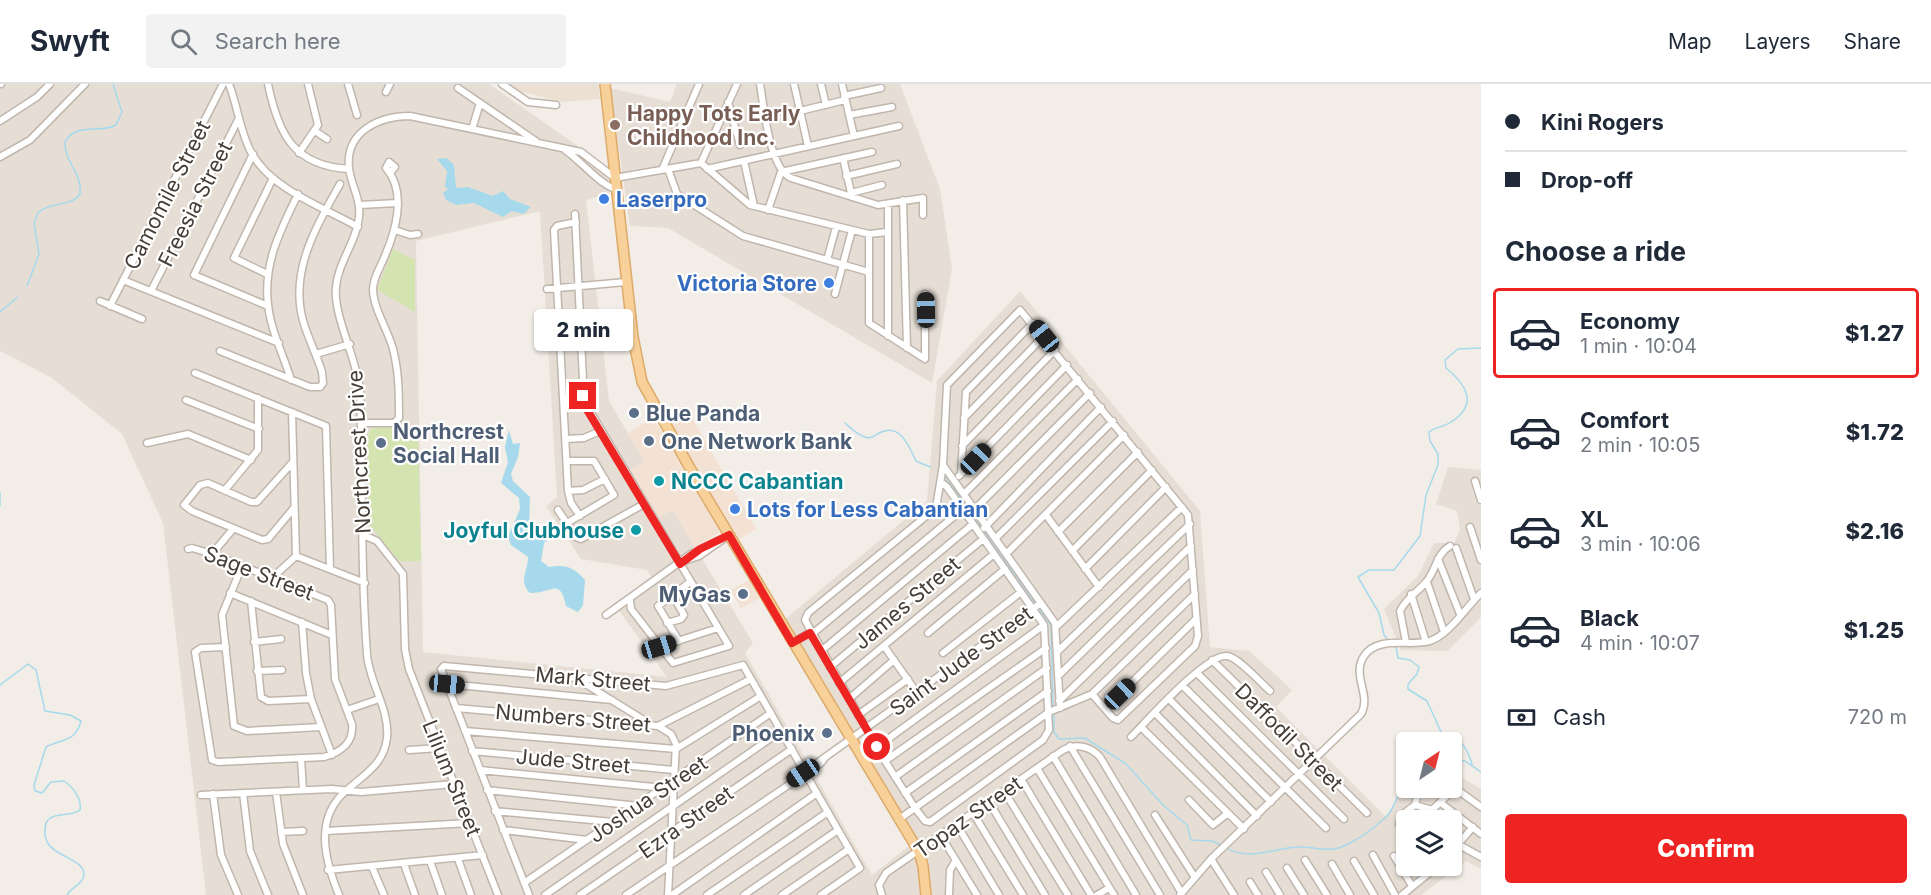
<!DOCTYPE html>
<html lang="en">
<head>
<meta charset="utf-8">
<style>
	body { margin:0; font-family:Inter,sans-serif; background:#f2f2f3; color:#1f2937; height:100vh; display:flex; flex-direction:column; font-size:22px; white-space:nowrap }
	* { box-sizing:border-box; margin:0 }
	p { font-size:20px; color:#747a83 }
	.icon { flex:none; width:33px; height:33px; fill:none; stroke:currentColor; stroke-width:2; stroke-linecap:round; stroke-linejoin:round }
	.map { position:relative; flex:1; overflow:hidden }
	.panel { display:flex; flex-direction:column; background:#fff; width:450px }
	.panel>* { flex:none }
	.guide { display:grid; align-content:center; height:132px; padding:0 24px; background:#fff }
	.needle { width:39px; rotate:35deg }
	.fabs { position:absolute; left:1396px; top:648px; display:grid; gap:12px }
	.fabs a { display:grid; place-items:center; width:66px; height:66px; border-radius:6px; background:#fff; box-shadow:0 2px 4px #0004; font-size:30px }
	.end { position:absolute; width:27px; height:27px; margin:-14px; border:8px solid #ee2422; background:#fff; box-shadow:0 0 0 3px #fff }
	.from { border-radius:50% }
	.bubble { position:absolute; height:42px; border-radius:6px; background:#fff; box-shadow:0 2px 4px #0004; font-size:20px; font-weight:800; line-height:42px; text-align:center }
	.car { position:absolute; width:18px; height:36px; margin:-18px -9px; border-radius:8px; box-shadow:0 0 4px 2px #0007; background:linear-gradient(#222 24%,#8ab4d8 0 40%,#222 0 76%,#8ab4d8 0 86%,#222 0) }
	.guide b { display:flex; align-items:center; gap:21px; height:57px; font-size:22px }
	.guide b+b { border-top:2px solid #e0e1e3 }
	.guide i { width:15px; height:15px; background:#1f2937 }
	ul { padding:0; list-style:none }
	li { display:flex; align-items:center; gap:18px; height:90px; margin:0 12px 9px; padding:0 12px; border:3px solid transparent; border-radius:6px }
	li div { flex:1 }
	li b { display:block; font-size:22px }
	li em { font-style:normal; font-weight:800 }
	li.on { border-color:#ee2422 }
	li>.icon { width:54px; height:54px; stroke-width:1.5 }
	h2 { padding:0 24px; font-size:27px; line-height:72px }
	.pay { display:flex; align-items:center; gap:15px; height:66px; padding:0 24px; font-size:22px }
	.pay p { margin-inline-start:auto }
	.cta { display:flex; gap:12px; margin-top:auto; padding:12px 24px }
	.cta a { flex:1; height:69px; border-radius:6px; background:#ee2422; color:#fff; font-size:24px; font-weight:800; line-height:69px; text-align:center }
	header { display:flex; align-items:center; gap:36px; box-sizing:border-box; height:84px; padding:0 30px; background:#fff; border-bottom:2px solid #e0e1e3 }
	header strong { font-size:28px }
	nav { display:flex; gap:33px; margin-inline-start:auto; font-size:21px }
	.search { width:420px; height:54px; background:#f2f2f3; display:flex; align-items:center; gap:15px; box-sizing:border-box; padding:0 21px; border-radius:6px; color:#747a83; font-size:22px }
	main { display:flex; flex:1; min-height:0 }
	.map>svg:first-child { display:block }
</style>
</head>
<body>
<header>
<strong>Swyft</strong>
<div class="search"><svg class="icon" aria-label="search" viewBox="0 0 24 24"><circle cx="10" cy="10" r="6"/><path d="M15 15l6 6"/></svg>Search here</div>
<nav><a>Map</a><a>Layers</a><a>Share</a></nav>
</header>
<main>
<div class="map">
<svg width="1481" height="811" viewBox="0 0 1481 811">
	<rect width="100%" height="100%" fill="#f2ede6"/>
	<path fill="#e6ded5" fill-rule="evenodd" d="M0,0H489L598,76L608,85L609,110L586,116L609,317L645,378L629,387L657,434L672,425L753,559L745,569L872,791L918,755L784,536L927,417L937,297L1020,207L1200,427L1210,563L1249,567L1292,606L1276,623L1386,733L1407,701V704H1452V688L1481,705V785L1466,777L1421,811H206L163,439L122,350L52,294L0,267ZM540,127L557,413L546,422L581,475L647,486L651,493L615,521L667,593L423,568L416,157ZM1407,736H1452V782H1407Z
		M677,0H900L940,105L952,185L932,299L668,144L630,142L610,4L670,18Z
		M1448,383L1481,386V533L1447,567L1401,566L1384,525L1418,492L1434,459H1454L1460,446L1457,427L1436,420Z"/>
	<path fill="#f3e1d3" d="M685,322L756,445L738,456L666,333Z
		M653,334L720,448L695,463L673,426L657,434L629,387L645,377L628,349Z
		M749,496L759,514L741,524L731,506Z"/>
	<path fill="#ebe0d1" d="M508,0H598L600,15L560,18L509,4Z"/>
	<path fill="#d4e4b1" d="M393,165L415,176V228L377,206Z
		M418,343L421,477H399L369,440L367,351L372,344Z"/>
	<path fill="#a6d9ec" d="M447,74L454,81L456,104L468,103L493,112L503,107L510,115L531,123L523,130L512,127L503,133L474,119L456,121L446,116L443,109L448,105L445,103L447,87L437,75Z
		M509,346L513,360L520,359L518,373L511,390L513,397L530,413L529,442L535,448L547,446L552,452L544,459L541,477L549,483C565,480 574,483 585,496L583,521L578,528L566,522C560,492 551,510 530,509C518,497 528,487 528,473L511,461L508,453L520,425L519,414L501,399L508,378L505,363Z"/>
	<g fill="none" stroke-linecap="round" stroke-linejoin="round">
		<path stroke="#a6d9ec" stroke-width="1.5" d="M27,202L39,170L34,139L38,129C50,117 70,124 80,110C83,91 64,77 65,58C75,38 100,50 116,41L122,28L113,0
			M0,228L18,213
			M845,339C851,344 857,351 865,353C871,355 874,352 879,349C900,338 909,362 916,377L930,383
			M945,392L981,442
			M0,409V422
			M984,447L1035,519
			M1039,525L1051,541L1053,624
			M1389,557L1384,551L1379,529L1358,493L1369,486H1394L1420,452L1426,411L1438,381V370L1430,357L1429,348C1435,343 1444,343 1451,338C1479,320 1466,300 1446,284L1445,276L1458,265L1481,264
			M1396,563L1398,574L1410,576L1419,583L1417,590L1408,600V605L1427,617L1442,650C1462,661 1464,656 1472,680
			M0,601L28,580L36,586L45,627L70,631L81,637C76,658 61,655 46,663L34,701L35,707L42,709L51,698L64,697C73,703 82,715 80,726C70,733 57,728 49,735C45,738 45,743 45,748C44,773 83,772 84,790C84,800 71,803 67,811
			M1054,629V648L1059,655L1085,654L1126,680L1164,722L1187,741L1191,756L1212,757L1221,761
			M1452,676L1465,677L1481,688
			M1225,763C1248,779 1277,762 1302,763C1314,763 1326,768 1339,764C1355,758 1372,746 1385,734C1396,724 1395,710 1407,700"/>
		<g stroke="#c0b6ad" stroke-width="9">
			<path id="street" d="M0,0H1
				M229,0C238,23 240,49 252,70C273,106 323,123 358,143
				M268,0C278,49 293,82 349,85
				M348,0L357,31
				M502,0L528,18L556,21
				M760,0C764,23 769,84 791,94L878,121L923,114V131
				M794,0L808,62
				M821,0L826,21
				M842,0L854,52
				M458,4L537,58
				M386,8L390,0
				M844,12L881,4
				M728,18L740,61
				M800,27L845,16
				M849,31L892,23
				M0,37L37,13L50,0
				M472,45L480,19
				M315,47L327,55
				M565,66C580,76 601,102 616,105
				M299,69L318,41L308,0
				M253,70L194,191L268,222
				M0,73L30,56L85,0
				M843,74L852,113
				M744,77L754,122
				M701,79L750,121L869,150L887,148
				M701,79L737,0
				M668,85L677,110L743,152L869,188
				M707,85L899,42
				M662,86L699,0
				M846,92L897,80
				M851,109L882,101
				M903,116L907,264
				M888,120V252
				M359,121L398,119
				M768,126L781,88L872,68
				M575,130L584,317L729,562L673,579L631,525L630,516
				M576,138L557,142L554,146L568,407L571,419L580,432
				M395,146L410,151L418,150
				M869,150V239L925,275V210
				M827,176L836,143
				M267,190L234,174L273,94
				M123,196L279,259
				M547,205L626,198
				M151,207L239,34
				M835,210L852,146
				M100,217L142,235
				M110,222L223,0
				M220,267L310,303H320
				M316,270L350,260
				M195,289L326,342L330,485
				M291,296C284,272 270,245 268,220C263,179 281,145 298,110
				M320,303L323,299L322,288C317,272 309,256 304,240C288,189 316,143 340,100
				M186,316L259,345
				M292,328L296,472
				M964,334L1044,252
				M361,339H394L399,334C399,311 399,288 393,265C388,246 373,224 373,205C373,194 380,184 384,174C396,147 407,108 386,84L389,78L395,83L391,88
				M566,355L584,354L600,347
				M147,359L188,350L251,376
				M962,362L1055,266
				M292,379L257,418H251L208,399L200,401L184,421L192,427L262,456L268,455L293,425
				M943,381L1055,539L1060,624
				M961,390L966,308L1033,239
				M959,392L1067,281
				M1475,397L1481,416
				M941,398L947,403L1044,541L1049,646L1043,656L930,738L925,737L915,724L885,677L805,536L808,529L936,424L943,381L947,301L1020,226L1188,431L1198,552L1195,562L1118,636L1113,634L1092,610
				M225,406L258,366V314
				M568,407L583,406L605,395
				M964,410L1078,295
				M975,425L1090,309
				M558,426L576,453L581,455L644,420
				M1046,431L1099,503
				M567,439L614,411L594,377H567
				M1470,443L1481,476
				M984,444L1101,323
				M1058,448L1138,368
				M363,451L377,457L403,490L405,565L409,585L498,811
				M996,454L1113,337
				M1456,464L1474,515
				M188,465L192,464L212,470L328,516L331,521L335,595L352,640C354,659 341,668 324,673L218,678L212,676L195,568L201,564L226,563
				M1072,467L1152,386
				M1007,469L1124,351
				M212,470L233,445
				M296,472L365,499
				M1438,475L1460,530
				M687,476L699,472L729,451
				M242,482L222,531L234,642L247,647L321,643
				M1085,485L1166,403
				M272,494L296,472
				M1427,498L1444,548
				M230,509L332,551
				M1411,510L1426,558
				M251,517L261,613L268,617L311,615
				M606,531L691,470L709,463
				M302,538L306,589L311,615L332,671
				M667,539L681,535L684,531L672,510
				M1056,543L1182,423
				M928,549L1005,485
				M811,551L963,425
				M679,557L658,522L690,498
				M254,558L281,555
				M1406,558L1400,527C1407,513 1417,509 1426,498C1436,487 1436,470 1450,462
				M793,559L810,548
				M884,562L917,609
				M659,563L718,544
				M821,567L973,440
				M1057,568L1190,440
				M943,569L1021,508
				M1212,576L1367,729
				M830,583L983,455
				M257,587L282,586
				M1197,589L1344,735
				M1058,592L1191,462
				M579,596L652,641
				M839,599L994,470
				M447,600L612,616
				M1183,602L1326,744
				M849,615L894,576
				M1169,615L1271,718
				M1059,617L1193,486
				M456,624L658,642L751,595
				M1105,625L1196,535
				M347,626L379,615
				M1155,629L1257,732
				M858,631L908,595
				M658,642L671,650L676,660L668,811
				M1141,643L1244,745
				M465,647L676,665L761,612
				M1131,653C1147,637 1207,569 1227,572C1238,573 1261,599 1270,607
				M1070,662L1160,811
				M877,663L1044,541
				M409,666L440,664
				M472,667L674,686
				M1053,672L1136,811
				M301,675L303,706
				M885,677L1046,564
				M1037,684L1114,811
				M480,686L664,704
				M803,689L1041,519
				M895,693L1047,584
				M1021,695L1091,811
				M1452,702L1481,723
				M487,706L639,722
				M1004,707L1068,811
				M276,708L283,760L303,811
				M243,709L250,767L268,811
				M905,709L1048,607
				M213,710L221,771L238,811
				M201,711L332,705L361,708L454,700
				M1189,716L1213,741L1228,729
				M989,718L1045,811
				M1441,719L1481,750
				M1415,721L1432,726L1455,704
				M1415,721L1418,709L1424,704
				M495,727L613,738
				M973,729L1023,811
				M1403,730L1416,736
				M1155,731L1194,792
				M898,736L1049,628L1092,610L1195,510
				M957,741L999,811
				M503,746L587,756
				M326,747L470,739
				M281,748L303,747
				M941,752L977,811
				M1407,757L1399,740L1403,730L1415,721
				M1452,757L1481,773
				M1458,760L1473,743
				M1373,771L1395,811
				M1394,772L1412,802
				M458,775L471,811
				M1211,775L1234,811
				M1305,776L1327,811
				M430,777L442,811
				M1354,777L1374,811
				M404,780L415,811
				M1332,780L1350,811
				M1423,782L1428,789
				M372,783L384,811
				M1287,784L1304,811
				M328,786L483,771
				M1266,788L1280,811
				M1250,798L1258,811
				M524,799L771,629
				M339,811C325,777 313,734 347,706C365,690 384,680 387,654C390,625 369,599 367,570C360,482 363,393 360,305C356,273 333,231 336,203C338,178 357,157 359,133C361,115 351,101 349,84C345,47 380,32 410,32L581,68L615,94L701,79
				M529,811L441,585L444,582L666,602L743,581L860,784L821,811
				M545,811L781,647
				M580,811L792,665
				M626,811L821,679L824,675
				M672,811L817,709
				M707,811L828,728
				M744,811L838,746
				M782,811L849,765
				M882,811L879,801L886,789L1063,666C1076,659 1090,662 1100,673L1181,808
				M949,811L950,786L956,776
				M1097,811L1109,804
				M1180,811L1211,775L1361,630C1372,611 1351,592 1364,572C1378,551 1410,563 1430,557C1450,550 1466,523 1481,509
				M1402,811L1438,782"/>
		</g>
		<g stroke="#ddaa6a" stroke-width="12">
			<path id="primary" d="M605,0L633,253L642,298L701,404L919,768L923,782L926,811"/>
		</g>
		<use href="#street" stroke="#fff" stroke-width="6"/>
		<use href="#primary" stroke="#f8d099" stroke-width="9"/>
	</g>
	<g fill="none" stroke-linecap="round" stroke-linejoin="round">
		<path stroke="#ee2422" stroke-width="8" d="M583,312L586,324L680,480L700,465L729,451L792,559L810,549L877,663"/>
	</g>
	<circle fill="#8d6e63" stroke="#fff" stroke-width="2" cx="615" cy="41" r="6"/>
	<g fill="#3f7fe0" stroke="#fff" stroke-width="2">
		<circle cx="604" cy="115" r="6"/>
		<circle cx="829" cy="199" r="6"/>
		<circle cx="735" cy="425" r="6"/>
	</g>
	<g fill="#5c6f8a" stroke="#fff" stroke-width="2">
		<circle cx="634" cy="329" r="6"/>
		<circle cx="649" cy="357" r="6"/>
		<circle cx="381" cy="359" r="6"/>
		<circle cx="743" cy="510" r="6"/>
		<circle cx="827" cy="649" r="6"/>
	</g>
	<g fill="#0f9aa8" stroke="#fff" stroke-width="2">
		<circle cx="659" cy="397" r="6"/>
		<circle cx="636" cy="446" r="6"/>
	</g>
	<g text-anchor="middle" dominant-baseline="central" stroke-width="4.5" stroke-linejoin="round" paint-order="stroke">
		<g font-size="21" font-weight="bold" fill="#785e54" stroke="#fff" text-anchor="start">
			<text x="627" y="29">Happy Tots Early<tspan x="627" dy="24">Childhood Inc.</tspan></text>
		</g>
		<g font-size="21" fill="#453d36" stroke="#fff">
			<text transform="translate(167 111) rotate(-63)">Camomile Street</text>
			<text transform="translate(195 120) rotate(-63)">Freesia Street</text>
			<text transform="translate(359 368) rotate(-93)">Northcrest Drive</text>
			<text transform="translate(259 489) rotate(21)">Sage Street</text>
			<text transform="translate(907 519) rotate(-40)">James Street</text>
			<text transform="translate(961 577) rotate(-36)">Saint Jude Street</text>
			<text transform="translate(593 595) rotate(5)">Mark Street</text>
			<text transform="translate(573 634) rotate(5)">Numbers Street</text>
			<text transform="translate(1289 653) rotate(45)">Daffodil Street</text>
			<text transform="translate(573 677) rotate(5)">Jude Street</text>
			<text transform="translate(452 694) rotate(68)">Lilium Street</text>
			<text transform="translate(648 715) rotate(-34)">Joshua Street</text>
			<text transform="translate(968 733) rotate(-35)">Topaz Street</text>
			<text transform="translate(686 738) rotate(-35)">Ezra Street</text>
		</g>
		<g font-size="21" font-weight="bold" fill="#366cbe" stroke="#fff" text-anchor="start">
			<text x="616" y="115">Laserpro</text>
			<text x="817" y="199" text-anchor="end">Victoria Store</text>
			<text x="747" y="425">Lots for Less Cabantian</text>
		</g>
		<g font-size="21" font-weight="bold" fill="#4e5e75" stroke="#fff" text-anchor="start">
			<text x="646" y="329">Blue Panda</text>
			<text x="393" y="347">Northcrest<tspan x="393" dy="24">Social Hall</tspan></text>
			<text x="661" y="357">One Network Bank</text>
			<text x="731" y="510" text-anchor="end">MyGas</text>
			<text x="815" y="649" text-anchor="end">Phoenix</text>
		</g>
		<g font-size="21" font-weight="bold" fill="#0d838f" stroke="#fff" text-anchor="start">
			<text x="671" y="397">NCCC Cabantian</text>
			<text x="624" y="446" text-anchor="end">Joyful Clubhouse</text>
		</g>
	</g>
</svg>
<div class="fabs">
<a><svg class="needle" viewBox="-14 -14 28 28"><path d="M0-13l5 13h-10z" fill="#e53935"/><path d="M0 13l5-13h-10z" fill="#747a83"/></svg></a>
<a><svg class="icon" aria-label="layers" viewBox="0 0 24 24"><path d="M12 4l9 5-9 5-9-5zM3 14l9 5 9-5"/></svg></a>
</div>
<i class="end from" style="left:877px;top:663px"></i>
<i class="end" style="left:583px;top:312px"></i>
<div class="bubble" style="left:534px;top:225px;width:99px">2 min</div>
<i class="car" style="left:926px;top:226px;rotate:359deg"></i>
<i class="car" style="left:1044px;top:252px;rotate:321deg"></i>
<i class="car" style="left:976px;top:375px;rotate:44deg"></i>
<i class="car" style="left:659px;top:563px;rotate:73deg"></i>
<i class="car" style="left:447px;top:600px;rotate:95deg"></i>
<i class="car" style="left:1120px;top:610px;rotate:46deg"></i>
<i class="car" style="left:803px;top:689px;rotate:236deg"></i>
</div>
<section class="panel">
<div class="guide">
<b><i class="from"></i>Kini Rogers</b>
<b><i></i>Drop-off</b>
</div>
<h2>Choose a ride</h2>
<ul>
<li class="on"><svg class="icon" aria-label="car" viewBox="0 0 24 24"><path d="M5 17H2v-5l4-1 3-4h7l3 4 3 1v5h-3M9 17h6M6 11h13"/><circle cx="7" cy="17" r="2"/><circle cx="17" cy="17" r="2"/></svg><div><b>Economy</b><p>1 min · 10:04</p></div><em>$1.27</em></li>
<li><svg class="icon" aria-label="car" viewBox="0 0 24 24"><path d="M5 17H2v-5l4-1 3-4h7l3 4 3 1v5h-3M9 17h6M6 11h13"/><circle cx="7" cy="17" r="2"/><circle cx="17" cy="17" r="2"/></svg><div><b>Comfort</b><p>2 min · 10:05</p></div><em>$1.72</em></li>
<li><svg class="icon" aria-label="car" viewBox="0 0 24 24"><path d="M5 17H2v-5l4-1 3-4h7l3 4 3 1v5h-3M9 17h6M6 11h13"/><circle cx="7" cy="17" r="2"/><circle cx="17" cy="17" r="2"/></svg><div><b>XL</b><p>3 min · 10:06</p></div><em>$2.16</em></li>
<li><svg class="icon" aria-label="car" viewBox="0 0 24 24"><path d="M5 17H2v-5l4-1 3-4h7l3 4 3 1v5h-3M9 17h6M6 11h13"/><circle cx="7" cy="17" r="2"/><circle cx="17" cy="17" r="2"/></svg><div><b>Black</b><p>4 min · 10:07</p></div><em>$1.25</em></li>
</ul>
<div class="pay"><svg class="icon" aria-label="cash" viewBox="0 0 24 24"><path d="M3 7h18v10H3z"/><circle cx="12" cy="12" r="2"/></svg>Cash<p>720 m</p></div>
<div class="cta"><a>Confirm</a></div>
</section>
</main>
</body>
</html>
